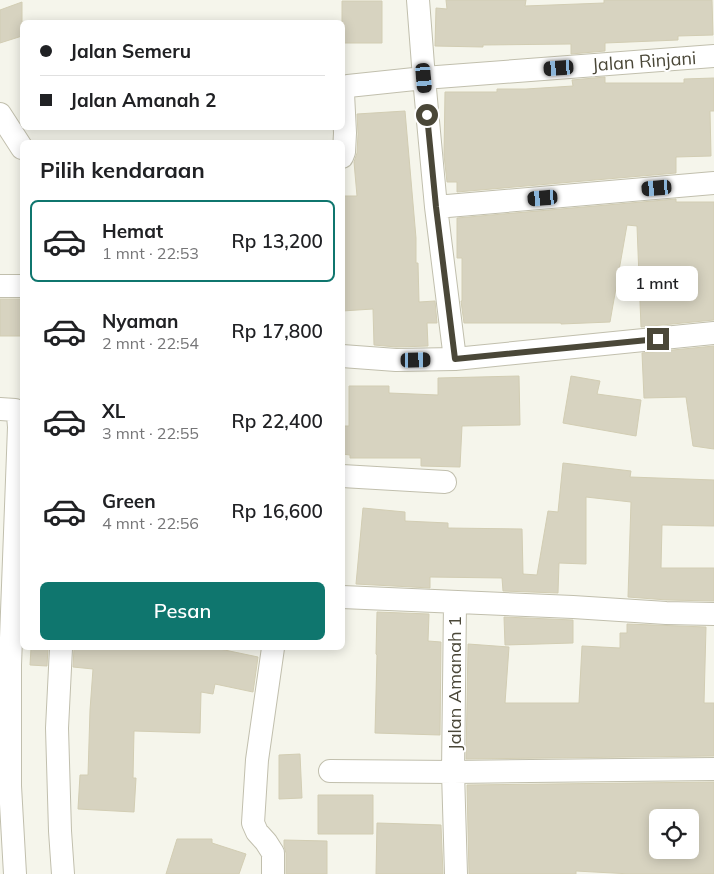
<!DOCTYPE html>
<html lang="id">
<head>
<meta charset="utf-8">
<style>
	body { margin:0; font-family:Mulish,sans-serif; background:#f6f6f6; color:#202124; height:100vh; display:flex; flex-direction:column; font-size:19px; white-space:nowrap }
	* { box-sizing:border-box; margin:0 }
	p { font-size:16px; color:#757577 }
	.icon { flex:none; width:28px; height:28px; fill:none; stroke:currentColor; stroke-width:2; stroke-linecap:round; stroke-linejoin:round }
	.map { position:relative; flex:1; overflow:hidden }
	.side { position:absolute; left:20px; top:140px; width:325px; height:510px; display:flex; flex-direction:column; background:#fff; border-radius:8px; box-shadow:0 2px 12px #0003 }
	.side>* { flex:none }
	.guide { position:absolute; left:20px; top:20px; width:325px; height:110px; border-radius:8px; box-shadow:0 2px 12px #0003; display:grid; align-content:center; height:110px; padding:0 20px; background:#fff }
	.fabs { position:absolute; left:649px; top:809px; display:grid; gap:10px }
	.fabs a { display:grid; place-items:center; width:50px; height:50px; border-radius:8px; background:#fff; box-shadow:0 2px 12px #0003; font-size:25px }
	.end { position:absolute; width:22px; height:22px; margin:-11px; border:6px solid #4a4738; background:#fff; box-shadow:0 0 0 2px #fff }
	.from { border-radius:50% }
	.bubble { position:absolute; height:35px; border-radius:8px; background:#fff; box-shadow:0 2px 12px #0003; font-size:16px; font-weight:600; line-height:35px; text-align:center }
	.car { position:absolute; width:15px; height:30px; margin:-15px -8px; border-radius:6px; box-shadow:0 0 4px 1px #0007; background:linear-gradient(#222 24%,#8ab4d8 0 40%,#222 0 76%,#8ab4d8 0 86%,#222 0) }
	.guide b { display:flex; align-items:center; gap:18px; height:48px; font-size:19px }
	.guide b+b { border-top:1px solid #e0e0e0 }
	.guide i { width:12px; height:12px; background:#202124 }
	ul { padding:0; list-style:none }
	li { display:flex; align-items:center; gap:15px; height:82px; margin:0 10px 8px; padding:0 10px; border:2px solid transparent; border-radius:8px }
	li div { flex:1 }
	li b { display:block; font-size:19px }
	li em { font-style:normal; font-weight:600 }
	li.selected { border-color:#0f766e }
	li>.icon { width:45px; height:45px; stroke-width:1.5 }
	h2 { padding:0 20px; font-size:22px; line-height:60px }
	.cta { display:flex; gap:10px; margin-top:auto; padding:10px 20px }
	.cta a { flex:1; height:58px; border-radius:8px; background:#0f766e; color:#fff; font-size:20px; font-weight:600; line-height:58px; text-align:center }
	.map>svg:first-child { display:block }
</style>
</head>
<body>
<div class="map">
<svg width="714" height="874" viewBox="0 0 714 874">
	<rect width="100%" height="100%" fill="#f5f5eb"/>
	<path fill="#d7d3c0" stroke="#d2cdb3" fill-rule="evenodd" d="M446,0H526L525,6L604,3V0H712L713,35L678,36V40L605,43V51L571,54V44L483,45V47L435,46L436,8L447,9Z
		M342,1H382V43H342Z
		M22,2V36L0,43V10Z
		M605,77V83H684V79L714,78V111H710L711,156L676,157V173L457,192V182H447L444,155L445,92H497V89H526L573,86L572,80Z
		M405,111L416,238V263H418L419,302L435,301L437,323H427L428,346L396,347L374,345L373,309L342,311V196H357L354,162L357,153L358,134L357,114Z
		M676,199V202H714V320L641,327L637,226L627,225L610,322L561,324V323H464L461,301H462V258H457V218Z
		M0,299H22V336H0Z
		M714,346V449L693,446L686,397L644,398L642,353Z
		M519,376L520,425L462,426L460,467L421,466V458H350V455L342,454V426H349V386H389V393L438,395V378Z
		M571,376L600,381L597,394L641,400L636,436L563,423Z
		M563,463L631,471L630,477L714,480V526L662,525L661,568H714V601L667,600L628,597L631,502L586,497V564L559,563L558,593L503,591L502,578L430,577V588L356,584L363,508L405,512V521L448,523V528L522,529L523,574L537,575L548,511L558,512Z
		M377,612L429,614L428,641L441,642L440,735L375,733L377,655L376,654Z
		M504,617L573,620V643L505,645Z
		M627,624L706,627L704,703H714V756L466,759L468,644L509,647L505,703H579L582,646L620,648V633H627Z
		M31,648H48L47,666L30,665Z
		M74,648H215L258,657L253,692L215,684L213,694L201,692L200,733L134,731L133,778H136L134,812L78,809L80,775H88L90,710L93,669L73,667Z
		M300,754L302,798L279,799V755Z
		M714,782V874H631L576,871V874H469L467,785ZM658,818H690V850H658Z
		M318,795H373V834H318Z
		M377,823L441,825L443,874H376Z
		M177,839H212V843L246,854L239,874H166Z
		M284,840L327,841V874H286V853L284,846Z"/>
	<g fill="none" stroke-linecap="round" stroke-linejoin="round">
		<g stroke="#c1bfad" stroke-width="24">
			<path id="minor" d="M418,0L424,78L436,207L455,359
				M0,114L22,148
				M342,157L344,152L345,133L343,93L348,86L424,78L714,56
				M436,207L714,183
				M0,286H22
				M342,356L396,360L455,359L714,333
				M0,409L15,410L18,415L19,427L10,665V786L15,874
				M342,476L445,482
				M342,597L573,607L666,613L714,614
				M455,603L453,772L456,874
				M61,648L57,728L60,831L63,874
				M330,771L453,772L714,769
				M273,874V853L266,842L257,832L253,823L257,760L273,648"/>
		</g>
		<use href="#minor" stroke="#fff" stroke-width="22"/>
	</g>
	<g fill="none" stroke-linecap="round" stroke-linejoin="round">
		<path stroke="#4a4738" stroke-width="6" d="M427,115L436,207L455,359L658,339"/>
	</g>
	<g text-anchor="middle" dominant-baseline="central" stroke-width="4" stroke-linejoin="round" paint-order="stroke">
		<g font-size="18" fill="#4a4738" stroke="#fff">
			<text transform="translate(644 61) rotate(-4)">Jalan Rinjani</text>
			<text transform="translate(454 683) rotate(-90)">Jalan Amanah 1</text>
		</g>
	</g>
</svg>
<div class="fabs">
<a><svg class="icon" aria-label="locate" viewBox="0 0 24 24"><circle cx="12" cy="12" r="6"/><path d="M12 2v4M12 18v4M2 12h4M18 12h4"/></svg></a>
</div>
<i class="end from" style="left:427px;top:115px"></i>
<i class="end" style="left:658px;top:339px"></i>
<div class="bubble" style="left:616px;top:266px;width:82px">1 mnt</div>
<i class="car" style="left:559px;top:68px;rotate:266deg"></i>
<i class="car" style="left:424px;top:78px;rotate:175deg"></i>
<i class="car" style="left:657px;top:188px;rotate:265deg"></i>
<i class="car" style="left:543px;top:198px;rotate:265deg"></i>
<i class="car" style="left:416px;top:360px;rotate:89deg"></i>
<div class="guide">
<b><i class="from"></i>Jalan Semeru</b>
<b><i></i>Jalan Amanah 2</b>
</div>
<section class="side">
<h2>Pilih kendaraan</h2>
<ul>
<li class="selected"><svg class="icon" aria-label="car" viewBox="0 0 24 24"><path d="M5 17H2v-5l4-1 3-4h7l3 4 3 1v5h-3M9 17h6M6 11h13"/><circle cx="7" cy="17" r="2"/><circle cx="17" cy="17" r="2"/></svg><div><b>Hemat</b><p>1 mnt · 22:53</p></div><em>Rp 13,200</em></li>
<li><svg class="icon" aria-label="car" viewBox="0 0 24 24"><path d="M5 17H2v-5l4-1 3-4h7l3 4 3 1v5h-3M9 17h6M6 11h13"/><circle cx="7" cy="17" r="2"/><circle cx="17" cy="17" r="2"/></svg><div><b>Nyaman</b><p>2 mnt · 22:54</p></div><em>Rp 17,800</em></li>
<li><svg class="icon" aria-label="car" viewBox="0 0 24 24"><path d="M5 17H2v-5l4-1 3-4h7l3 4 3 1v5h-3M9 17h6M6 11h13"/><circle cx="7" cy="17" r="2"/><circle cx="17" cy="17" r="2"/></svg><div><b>XL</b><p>3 mnt · 22:55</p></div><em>Rp 22,400</em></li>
<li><svg class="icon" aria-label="car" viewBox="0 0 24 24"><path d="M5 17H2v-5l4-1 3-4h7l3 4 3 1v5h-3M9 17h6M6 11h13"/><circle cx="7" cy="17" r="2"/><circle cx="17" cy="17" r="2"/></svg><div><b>Green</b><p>4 mnt · 22:56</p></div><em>Rp 16,600</em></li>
</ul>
<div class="cta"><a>Pesan</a></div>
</section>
</div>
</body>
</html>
